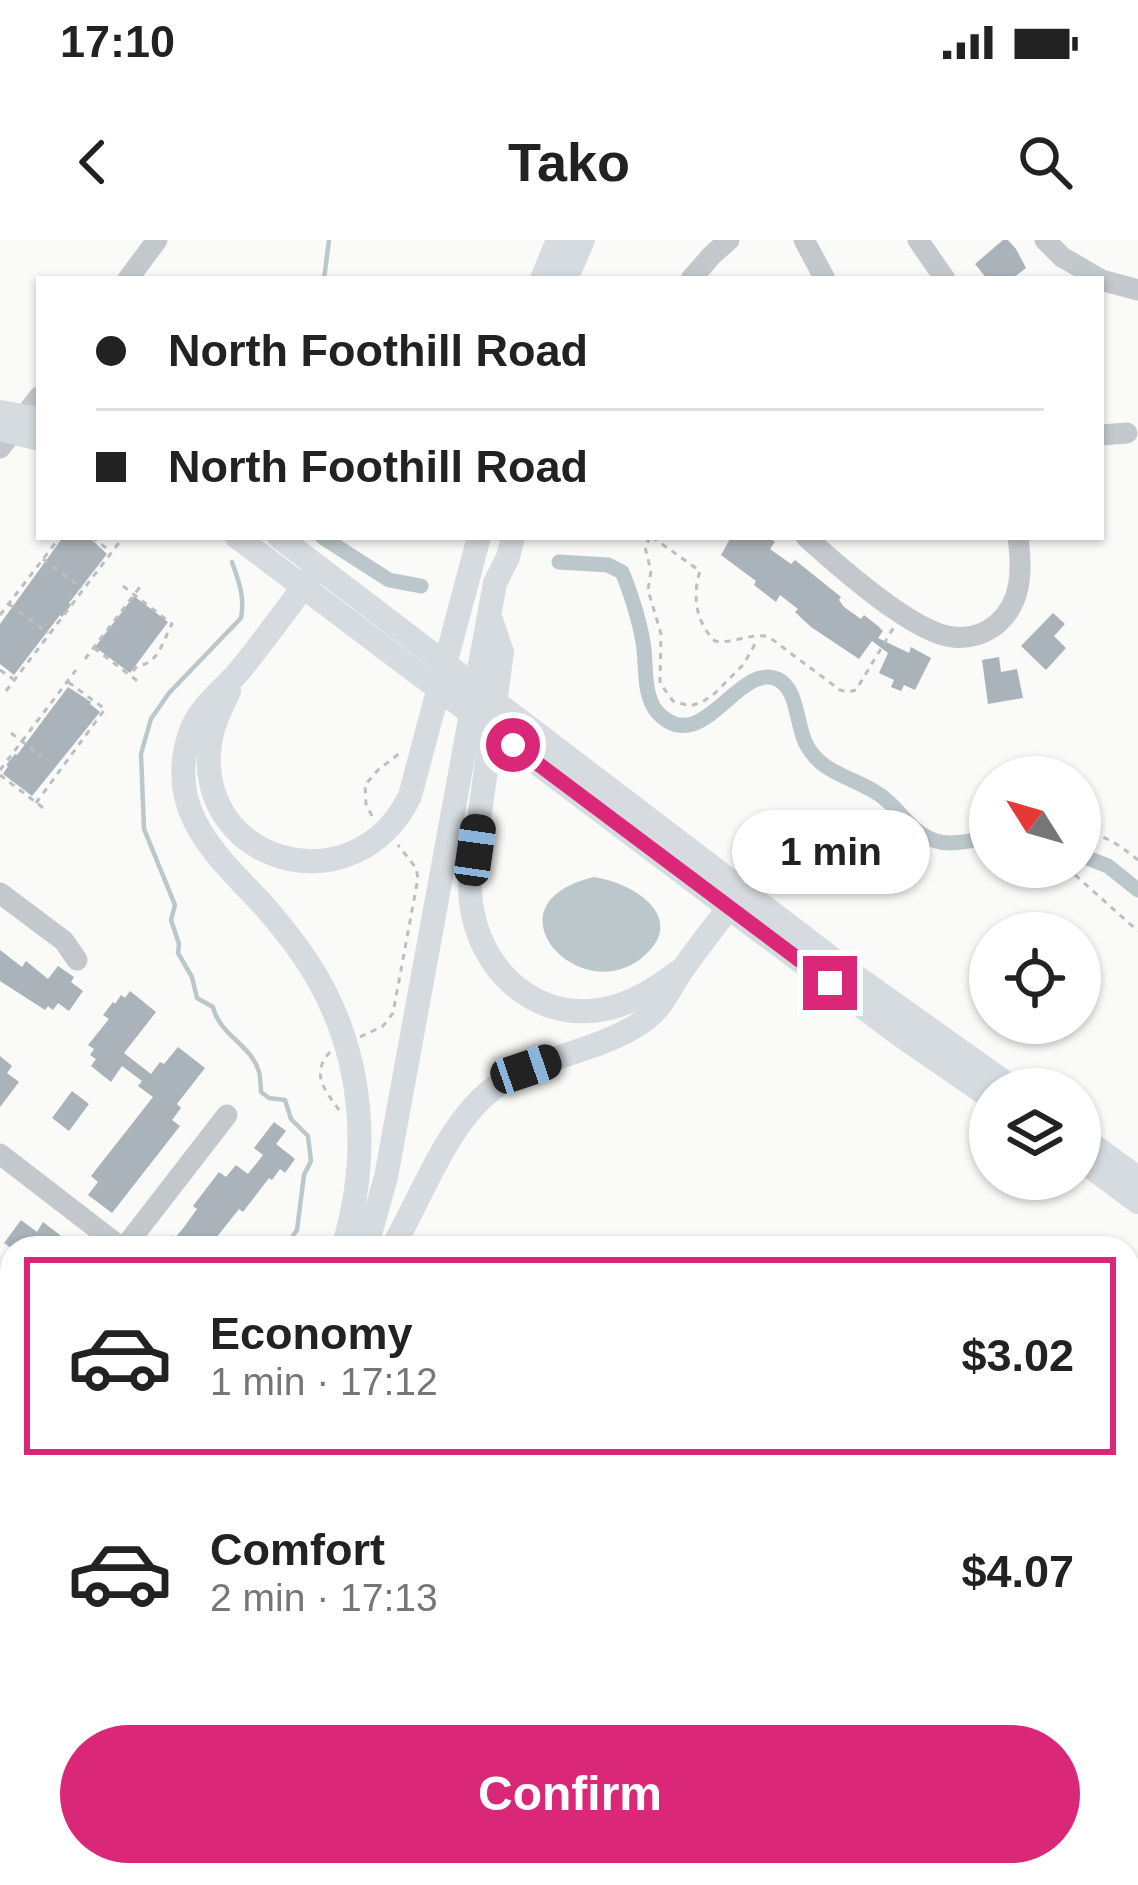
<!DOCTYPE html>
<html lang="en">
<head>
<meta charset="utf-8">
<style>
	body { margin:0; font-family:Arial,sans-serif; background:#f2f2f2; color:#222; height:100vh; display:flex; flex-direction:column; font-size:45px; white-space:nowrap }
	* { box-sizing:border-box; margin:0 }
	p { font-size:39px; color:#767676 }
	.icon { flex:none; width:66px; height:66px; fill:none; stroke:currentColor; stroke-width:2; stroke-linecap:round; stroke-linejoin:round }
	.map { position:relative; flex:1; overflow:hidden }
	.sheet { position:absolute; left:0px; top:996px; width:1140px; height:651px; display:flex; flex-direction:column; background:#fff; border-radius:36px 36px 0 0; box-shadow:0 3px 9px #0004 }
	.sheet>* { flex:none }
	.guide { position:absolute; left:36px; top:36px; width:1068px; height:264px; border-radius:0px; box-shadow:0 3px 9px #0004; display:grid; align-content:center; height:264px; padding:0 60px; background:#fff }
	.needle { width:78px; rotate:307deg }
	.buttons { position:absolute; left:969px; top:516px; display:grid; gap:24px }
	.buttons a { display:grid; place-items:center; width:132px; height:132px; border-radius:50%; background:#fff; box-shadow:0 3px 9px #0004; font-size:60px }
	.end { position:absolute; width:54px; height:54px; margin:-27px; border:15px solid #db2777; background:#fff; box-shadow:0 0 0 6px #fff }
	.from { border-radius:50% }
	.bubble { position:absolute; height:84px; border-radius:42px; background:#fff; box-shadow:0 3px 9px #0004; font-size:39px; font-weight:700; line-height:84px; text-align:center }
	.car { position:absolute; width:36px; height:72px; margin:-36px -18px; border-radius:15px; box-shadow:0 0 9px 3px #0007; background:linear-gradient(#222 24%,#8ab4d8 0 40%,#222 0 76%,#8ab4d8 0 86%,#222 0) }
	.guide b { display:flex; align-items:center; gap:42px; height:114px; font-size:45px }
	.guide b+b { border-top:3px solid #e0e0e0 }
	.guide i { width:30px; height:30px; background:#222 }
	ul { padding:21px 0 0; list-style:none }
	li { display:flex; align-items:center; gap:36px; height:198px; margin:0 24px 18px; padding:0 36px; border:6px solid transparent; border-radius:0px }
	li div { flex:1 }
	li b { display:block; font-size:45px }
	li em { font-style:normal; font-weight:700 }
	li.selected { border-color:#db2777 }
	li>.icon { width:108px; height:108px; stroke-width:1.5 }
	.cta { display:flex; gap:24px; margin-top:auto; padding:24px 60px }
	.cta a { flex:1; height:138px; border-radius:72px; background:#db2777; color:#fff; font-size:48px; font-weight:700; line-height:138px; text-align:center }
	.status { display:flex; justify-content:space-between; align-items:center; height:84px; padding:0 60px; background:#fff; direction:ltr }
	.status svg { height:33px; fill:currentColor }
	header { display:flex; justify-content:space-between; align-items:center; height:156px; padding:0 60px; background:#fff; font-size:54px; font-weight:700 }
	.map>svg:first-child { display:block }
</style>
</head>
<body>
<div class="status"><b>17:10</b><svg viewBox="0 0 49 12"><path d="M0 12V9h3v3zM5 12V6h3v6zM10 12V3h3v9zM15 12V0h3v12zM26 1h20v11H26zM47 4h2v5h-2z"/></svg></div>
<header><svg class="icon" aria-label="back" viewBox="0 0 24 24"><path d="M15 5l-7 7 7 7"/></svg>Tako<svg class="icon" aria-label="search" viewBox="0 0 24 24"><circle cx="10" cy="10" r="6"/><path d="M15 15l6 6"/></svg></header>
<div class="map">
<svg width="1138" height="1645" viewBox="0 0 1138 1645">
	<rect width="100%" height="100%" fill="#fafaf8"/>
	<path fill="#bbc7cb" d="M594,637C631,642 688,676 645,715C582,773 480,664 594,637Z"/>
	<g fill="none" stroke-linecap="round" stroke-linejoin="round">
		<path stroke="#bbc7cb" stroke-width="4.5" d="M324,39L329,0
			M232,322C239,342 245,357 241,378L169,453L151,479L141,514L144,589L175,665L171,680L179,704L178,713L192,737L197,758L213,767C220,796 251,804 259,832C260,833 261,851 261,852L269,858L285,860L291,879L308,896L311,921L304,935L297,990L284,1008
			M0,1288L12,1289"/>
		<path stroke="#bbc7cb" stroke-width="15" d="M322,297L389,340L421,346
			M559,322L608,325L622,332C630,350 640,383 643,402C647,424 642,455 658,473C702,519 738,422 777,439C798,448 796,484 806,504C821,534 854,537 880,555C899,568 912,594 936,601C952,606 973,600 990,597
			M1080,615L1108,626L1138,650
			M1128,1110L1138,1111
			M856,1635L868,1645"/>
	</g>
	<path fill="#aab3b9" d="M1003,0H1008L1016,9L1026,28L1012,39H987L975,24Z
		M63,297H89L107,314L69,363L71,365L62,377L60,375L14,435L0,424V384Z
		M731,297H769L775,302L770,309L791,324L795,320L841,357L839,360L844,367L861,379L864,375L878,386L883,391L878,398L909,413L911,407L931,418L915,450L904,445L901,451L891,447L894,440L879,433L888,413L872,401L859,419L811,387L795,372L798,369L780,355L776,362L754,345L756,341L721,315Z
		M134,356L168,382L130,433L95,407Z
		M1053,373L1065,384L1054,396L1066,408L1046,430L1021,406Z
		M999,417L1001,432L1017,429L1023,458L988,464L982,420Z
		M68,447L91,462L90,464L100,472L32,556L3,534L8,526L6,525L15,514L17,515Z
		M0,710L22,727L26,721L48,739L58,726L74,737L71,742L83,751L69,771L58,763L53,770L48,766L45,770L0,741Z
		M130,751L156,772L124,813L151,834L160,822L164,824L178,807L205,828L177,864L181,868L172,880L180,886L112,973L88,955L98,942L91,936L153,857L138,846L142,841L122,826L111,842L91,826L96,819L90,815L94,809L88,805L109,779L103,775L113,762L115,764L121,755L125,758Z
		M0,816L12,826L7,833L19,842L0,867Z
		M72,851L89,864L69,891L52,878Z
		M274,882L286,891L276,904L295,919L285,933L280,929L272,940L269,938L243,972L239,969L208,1008H161L171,995L175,998L184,987L197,969L193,966L219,932L226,937L236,925L248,934L263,915L254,908Z
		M21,980L37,992L43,982L77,1008H11L4,1003Z"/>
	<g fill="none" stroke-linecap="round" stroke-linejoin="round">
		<path stroke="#bbbfc2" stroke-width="3" stroke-dasharray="6 6" stroke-linecap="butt" d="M92,297L110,311
			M650,297L645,307L651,331L648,350L661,394L660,443L673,461L690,466L702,462L713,455L743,425L754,406L755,398
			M652,297L700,331C692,356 696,383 715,401C734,404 752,392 769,397L840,450L848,452L856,450L894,387
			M43,319L82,348
			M123,346L172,384C163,400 159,424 137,426L130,435
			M9,364L48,393
			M0,375L60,297
			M94,408L140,443
			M85,419L143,343
			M0,430L13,439
			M6,451L121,300
			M11,493L40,515L39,517
			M0,530L76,430
			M0,535L46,570
			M36,563L105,469L68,442
			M372,576L366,564L365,545L378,530L400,513
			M1080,592C1105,594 1119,605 1138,620
			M1066,627L1138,691
			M360,797L383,786L393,773L418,638L416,628L398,605
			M330,812C310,834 325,850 339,870"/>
		<path stroke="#c3c8cc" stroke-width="21" d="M804,0L825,39
			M918,0L945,39
			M1045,0L1062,17L1100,39
			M128,39L157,0
			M691,39L712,15L729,0
			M1101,40L1138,50
			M1101,195L1127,193
			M0,208L39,157
			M806,297C837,325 913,393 953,397C969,399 985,394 997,384C1023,362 1022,328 1018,297
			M0,653L64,701L77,720
			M0,914L122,1008
			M124,1008L227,875
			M0,1172L12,1156
			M337,1635L351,1645
			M75,1645L83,1635
			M297,1645L304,1635"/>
		<path stroke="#d6dbdf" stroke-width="24" d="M542,39L558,0
			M566,39L583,0
			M0,172L39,179
			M0,189L39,199
			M237,297L757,689L903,797L990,857
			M279,297L851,733L1014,849
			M313,334C289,366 266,398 241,429C223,451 200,465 190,493C164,572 217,615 265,667C285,690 304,714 319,741C365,823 370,919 343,1008
			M491,380L502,412L470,646C470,716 524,781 600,770C631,765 657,748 682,729
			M229,451C221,468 212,486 210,504C194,624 355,669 410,556L479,297
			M1080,896L1138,938
			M1080,919L1138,962
			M366,1008L386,937L495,343L508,317L513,297
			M392,1008C420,960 442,897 481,859C526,815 595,816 645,780C663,767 670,747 683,729C700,704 720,680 738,656
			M0,1508L12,1492
			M0,1545L12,1529"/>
	</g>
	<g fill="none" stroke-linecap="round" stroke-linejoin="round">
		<path stroke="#db2777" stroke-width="15" d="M513,505L830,743"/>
	</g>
</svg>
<div class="buttons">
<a><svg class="needle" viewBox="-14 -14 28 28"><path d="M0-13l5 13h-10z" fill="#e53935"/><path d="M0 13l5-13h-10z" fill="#767676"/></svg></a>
<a><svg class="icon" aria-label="locate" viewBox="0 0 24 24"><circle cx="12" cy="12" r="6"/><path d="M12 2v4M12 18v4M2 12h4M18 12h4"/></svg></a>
<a><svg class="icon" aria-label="layers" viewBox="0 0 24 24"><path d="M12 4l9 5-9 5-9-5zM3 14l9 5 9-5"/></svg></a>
</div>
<i class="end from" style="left:513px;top:505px"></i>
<i class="end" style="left:830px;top:743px"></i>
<div class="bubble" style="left:732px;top:570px;width:198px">1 min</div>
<i class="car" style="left:475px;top:610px;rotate:8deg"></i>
<i class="car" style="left:526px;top:829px;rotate:71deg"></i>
<div class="guide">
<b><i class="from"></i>North Foothill Road</b>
<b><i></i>North Foothill Road</b>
</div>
<section class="sheet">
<ul>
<li class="selected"><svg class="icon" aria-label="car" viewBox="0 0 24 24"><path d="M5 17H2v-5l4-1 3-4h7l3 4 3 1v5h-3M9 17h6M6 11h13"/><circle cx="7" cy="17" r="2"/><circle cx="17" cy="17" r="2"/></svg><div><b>Economy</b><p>1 min · 17:12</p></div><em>$3.02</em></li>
<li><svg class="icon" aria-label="car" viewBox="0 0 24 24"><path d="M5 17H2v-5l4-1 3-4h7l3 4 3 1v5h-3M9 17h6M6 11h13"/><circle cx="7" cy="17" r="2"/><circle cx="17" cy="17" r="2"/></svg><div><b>Comfort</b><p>2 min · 17:13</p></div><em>$4.07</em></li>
</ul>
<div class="cta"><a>Confirm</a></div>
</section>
</div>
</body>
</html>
